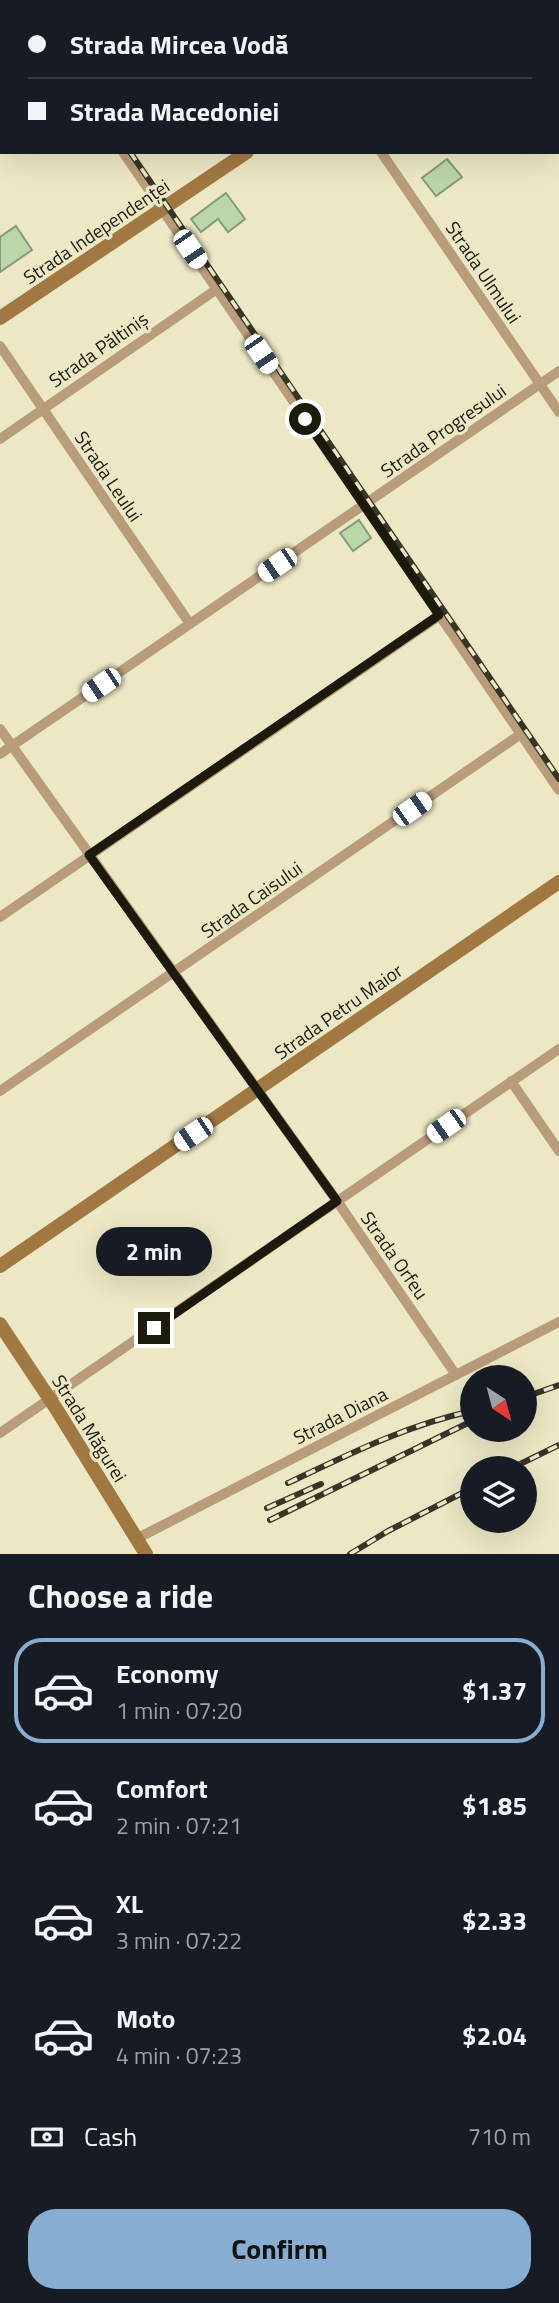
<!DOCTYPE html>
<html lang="en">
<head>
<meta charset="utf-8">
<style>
	body { margin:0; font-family:"Titillium Web",sans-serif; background:#20242c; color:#f1f3f6; height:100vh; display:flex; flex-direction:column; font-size:26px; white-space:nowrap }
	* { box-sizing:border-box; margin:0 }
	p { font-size:23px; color:#9ea1a6 }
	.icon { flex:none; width:38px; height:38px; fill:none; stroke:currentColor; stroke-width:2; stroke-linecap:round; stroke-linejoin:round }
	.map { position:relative; height:1554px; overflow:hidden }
	.sheet { display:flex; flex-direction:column; background:#171b24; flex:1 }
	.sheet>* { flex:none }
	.top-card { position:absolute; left:0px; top:0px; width:560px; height:154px; box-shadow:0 7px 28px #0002; display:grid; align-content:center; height:154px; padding:0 28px; background:#171b24 }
	.needle { width:46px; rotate:144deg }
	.fabs { position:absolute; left:460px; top:1365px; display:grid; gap:14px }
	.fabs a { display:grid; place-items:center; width:77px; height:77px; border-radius:50%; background:#171b24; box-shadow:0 7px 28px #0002; font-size:35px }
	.end { position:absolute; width:32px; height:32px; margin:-16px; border:9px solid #1c1a0d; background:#fff; box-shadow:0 0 0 4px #fff }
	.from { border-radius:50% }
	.bubble { position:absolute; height:49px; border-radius:24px; background:#171b24; box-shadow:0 7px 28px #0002; font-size:23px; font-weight:700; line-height:49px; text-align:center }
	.car { position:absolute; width:21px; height:42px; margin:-21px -10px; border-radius:9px; box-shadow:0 0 5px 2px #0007; background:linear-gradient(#fff 24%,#345 0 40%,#fff 0 76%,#345 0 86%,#fff 0) }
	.top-card b { display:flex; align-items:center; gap:24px; height:66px; font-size:26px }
	.top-card b+b { border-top:2px solid #363941 }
	.top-card i { width:18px; height:18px; background:#f1f3f6 }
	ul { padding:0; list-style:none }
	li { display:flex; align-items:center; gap:21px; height:105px; margin:0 14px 10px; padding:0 14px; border:4px solid transparent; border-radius:28px }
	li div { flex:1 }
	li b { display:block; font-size:26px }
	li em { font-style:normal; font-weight:700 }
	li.current { border-color:#87aed2 }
	li>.icon { width:63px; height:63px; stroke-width:1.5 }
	h2 { padding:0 28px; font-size:32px; line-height:84px }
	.pay { display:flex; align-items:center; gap:18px; height:77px; padding:0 28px; font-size:26px }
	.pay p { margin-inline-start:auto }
	.primary-button { display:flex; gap:14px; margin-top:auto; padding:14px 28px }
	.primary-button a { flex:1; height:80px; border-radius:28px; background:#87aed2; color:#111; font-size:28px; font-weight:700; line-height:80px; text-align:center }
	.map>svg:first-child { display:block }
</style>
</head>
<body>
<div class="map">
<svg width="559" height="1554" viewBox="0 0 559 1554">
	<rect width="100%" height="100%" fill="#ece8c5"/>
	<path fill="#bbd6a8" stroke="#87997c" stroke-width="2" d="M447,159L462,177L436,196L422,178Z
		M226,193L245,219L228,232L218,219L201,232L191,219Z
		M16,226L32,250L0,272V237Z
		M359,520L371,538L353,551L340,533Z"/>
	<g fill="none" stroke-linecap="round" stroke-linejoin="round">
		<path stroke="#b99d7a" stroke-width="4.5" d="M361,0L363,2
			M295,2L298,0"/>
		<path stroke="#b99d7a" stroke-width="10" d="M18,0L19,2
			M535,0L536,2
			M0,23L2,22
			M558,34L559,35
			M123,152L559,790
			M381,152L559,412
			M0,346L190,624
			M0,439L217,289
			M0,729L337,1201L456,1375
			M0,754L559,371
			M0,917L439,616
			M511,1081L559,1151
			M0,1091L521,734
			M0,1433L559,1049
			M136,1539L559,1322"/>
		<path stroke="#a17842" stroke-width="14" d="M192,2L195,0
			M468,2L471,0
			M0,135L2,134
			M0,318L247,152
			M0,1266L559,882
			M0,1324L57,1410L146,1554"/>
		<g stroke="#373525" stroke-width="6">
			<path id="rail" d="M25,0L26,2
				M130,152L559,779
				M525,1397L559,1385
				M512,1468L559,1445
				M288,1483C349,1454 407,1425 472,1411
				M267,1508L321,1484
				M270,1520L472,1421
				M350,1554L388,1531L472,1488"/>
		</g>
		<use href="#rail" stroke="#ece8c5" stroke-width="3.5" stroke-dasharray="10" stroke-linecap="butt"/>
	</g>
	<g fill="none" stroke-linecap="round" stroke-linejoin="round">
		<path stroke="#1c1a0d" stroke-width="9" d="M154,1328L337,1201L89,855L439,615L305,419"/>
	</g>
	<g text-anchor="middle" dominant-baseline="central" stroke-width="6" stroke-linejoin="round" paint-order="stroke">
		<g font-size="19" fill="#1c1a0d" stroke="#ece8c5">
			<text transform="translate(96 231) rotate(-34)">Strada Independenței</text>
			<text transform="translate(484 272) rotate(56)">Strada Ulmului</text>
			<text transform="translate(98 349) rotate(-35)">Strada Păltiniș</text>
			<text transform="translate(443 430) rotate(-35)">Strada Progresului</text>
			<text transform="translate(109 476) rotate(56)">Strada Leului</text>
			<text transform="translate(251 899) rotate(-35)">Strada Caisului</text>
			<text transform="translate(338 1011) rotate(-35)">Strada Petru Maior</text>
			<text transform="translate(395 1255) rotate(55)">Strada Orfeu</text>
			<text transform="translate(340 1415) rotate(-27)">Strada Diana</text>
			<text transform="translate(90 1428) rotate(58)">Strada Măgurei</text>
		</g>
	</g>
</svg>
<div class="fabs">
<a><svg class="needle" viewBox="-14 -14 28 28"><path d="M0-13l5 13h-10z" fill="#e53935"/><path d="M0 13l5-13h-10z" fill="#9ea1a6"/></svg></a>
<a><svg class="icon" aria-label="layers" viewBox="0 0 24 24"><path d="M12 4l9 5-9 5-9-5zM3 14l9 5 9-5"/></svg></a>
</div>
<i class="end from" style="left:305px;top:419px"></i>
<i class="end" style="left:154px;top:1328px"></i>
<div class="bubble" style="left:96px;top:1227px;width:116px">2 min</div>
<i class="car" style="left:190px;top:249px;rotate:146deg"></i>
<i class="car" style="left:261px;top:354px;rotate:146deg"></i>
<i class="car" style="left:277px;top:565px;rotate:236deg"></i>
<i class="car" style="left:101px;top:685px;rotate:236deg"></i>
<i class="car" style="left:412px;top:809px;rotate:55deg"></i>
<i class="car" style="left:446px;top:1126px;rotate:235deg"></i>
<i class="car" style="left:193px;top:1134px;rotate:236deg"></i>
<div class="top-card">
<b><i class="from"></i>Strada Mircea Vodă</b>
<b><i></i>Strada Macedoniei</b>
</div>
</div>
<section class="sheet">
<h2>Choose a ride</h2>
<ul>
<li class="current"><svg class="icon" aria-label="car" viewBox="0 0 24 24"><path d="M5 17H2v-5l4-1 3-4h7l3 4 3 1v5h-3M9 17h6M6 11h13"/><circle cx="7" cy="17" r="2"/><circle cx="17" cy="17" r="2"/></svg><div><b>Economy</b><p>1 min · 07:20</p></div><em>$1.37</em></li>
<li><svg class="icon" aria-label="car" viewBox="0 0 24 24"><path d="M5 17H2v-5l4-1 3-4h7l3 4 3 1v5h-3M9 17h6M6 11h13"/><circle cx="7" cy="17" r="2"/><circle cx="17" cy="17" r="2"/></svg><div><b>Comfort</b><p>2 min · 07:21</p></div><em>$1.85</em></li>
<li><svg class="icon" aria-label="car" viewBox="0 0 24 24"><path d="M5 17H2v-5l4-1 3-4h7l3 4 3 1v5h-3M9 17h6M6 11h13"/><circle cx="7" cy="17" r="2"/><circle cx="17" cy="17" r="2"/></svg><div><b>XL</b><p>3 min · 07:22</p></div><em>$2.33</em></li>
<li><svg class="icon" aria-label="car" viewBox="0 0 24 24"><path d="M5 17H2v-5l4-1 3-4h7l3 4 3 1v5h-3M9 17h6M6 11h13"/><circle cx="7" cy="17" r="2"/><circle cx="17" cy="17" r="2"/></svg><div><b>Moto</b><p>4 min · 07:23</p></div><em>$2.04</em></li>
</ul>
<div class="pay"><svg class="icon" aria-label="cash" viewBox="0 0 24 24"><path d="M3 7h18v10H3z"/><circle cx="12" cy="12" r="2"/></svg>Cash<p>710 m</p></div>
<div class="primary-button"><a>Confirm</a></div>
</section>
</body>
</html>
